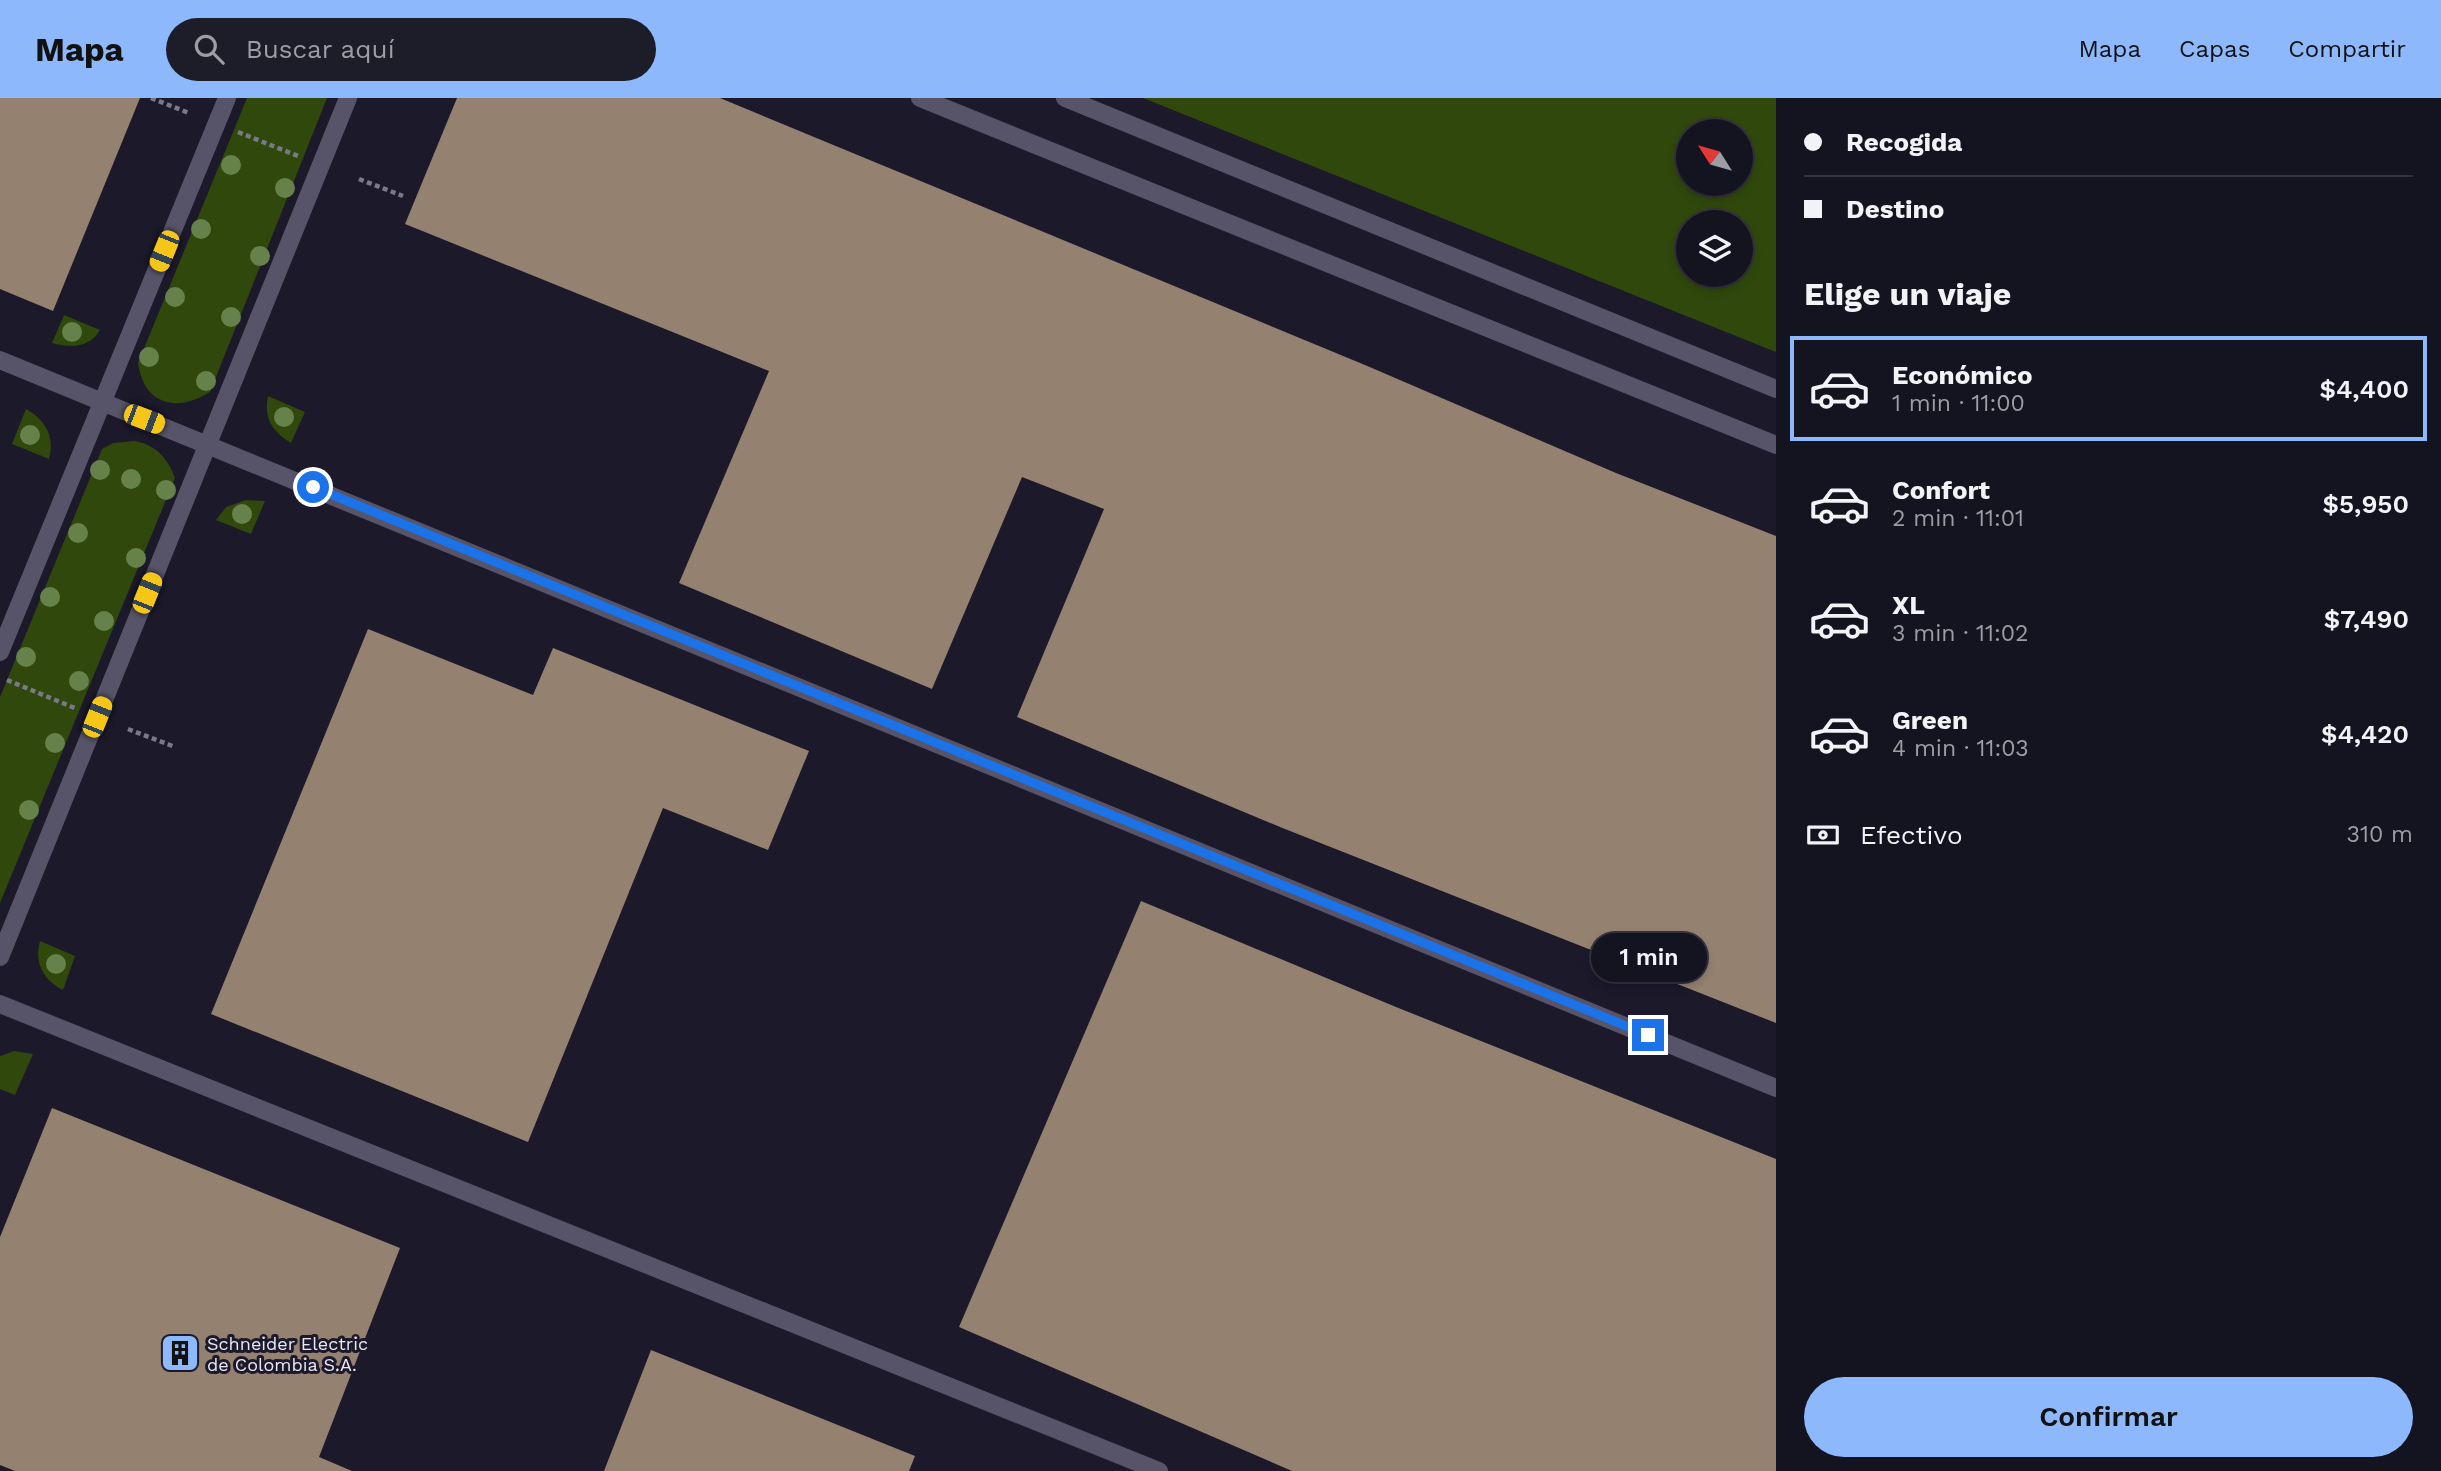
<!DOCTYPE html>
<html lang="es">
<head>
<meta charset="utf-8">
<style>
	body { margin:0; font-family:"Work Sans",sans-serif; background:#1d1c29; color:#f1f3f6; height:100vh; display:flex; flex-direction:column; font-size:26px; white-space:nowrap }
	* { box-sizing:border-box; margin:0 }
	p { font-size:23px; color:#9d9ea5 }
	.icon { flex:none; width:38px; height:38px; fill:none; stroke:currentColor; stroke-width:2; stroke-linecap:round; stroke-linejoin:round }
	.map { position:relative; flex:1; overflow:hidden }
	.side { display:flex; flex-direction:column; background:#141320; width:665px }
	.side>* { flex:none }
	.top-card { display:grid; align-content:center; height:154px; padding:0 28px; background:#141320 }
	.needle { width:46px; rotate:307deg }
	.tools { position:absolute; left:1676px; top:21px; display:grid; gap:14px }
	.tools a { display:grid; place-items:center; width:77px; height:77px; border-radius:50%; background:#141320; box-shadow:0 4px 10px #0003,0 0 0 2px #33323e; font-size:35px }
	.end { position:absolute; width:32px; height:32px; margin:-16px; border:9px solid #1a73e8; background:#fff; box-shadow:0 0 0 4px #fff }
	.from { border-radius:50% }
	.bubble { position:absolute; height:49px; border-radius:24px; background:#141320; box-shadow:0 4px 10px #0003,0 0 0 2px #33323e; font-size:23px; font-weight:600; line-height:49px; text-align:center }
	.car { position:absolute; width:21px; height:42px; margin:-21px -10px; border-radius:9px; box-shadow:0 0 5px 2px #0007; background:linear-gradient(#f5c518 24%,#345 0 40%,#f5c518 0 76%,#345 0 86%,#f5c518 0) }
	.top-card b { display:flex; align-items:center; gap:24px; height:66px; font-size:26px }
	.top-card b+b { border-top:2px solid #33323e }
	.top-card i { width:18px; height:18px; background:#f1f3f6 }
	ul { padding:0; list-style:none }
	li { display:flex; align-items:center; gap:21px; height:105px; margin:0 14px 10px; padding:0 14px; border:4px solid transparent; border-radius:0px }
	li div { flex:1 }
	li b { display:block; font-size:26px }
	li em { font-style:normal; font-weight:600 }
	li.current { border-color:#8db9fc }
	li>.icon { width:63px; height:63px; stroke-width:1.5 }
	h2 { padding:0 28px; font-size:32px; line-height:84px }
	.pay { display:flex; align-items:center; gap:18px; height:77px; padding:0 28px; font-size:26px }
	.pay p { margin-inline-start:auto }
	.button { display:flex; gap:14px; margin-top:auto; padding:14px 28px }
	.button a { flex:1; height:80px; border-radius:42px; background:#8db9fc; color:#111; font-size:28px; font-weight:600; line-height:80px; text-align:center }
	header { display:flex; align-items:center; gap:42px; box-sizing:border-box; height:98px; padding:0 35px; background:#8db9fc; color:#111 }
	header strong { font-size:33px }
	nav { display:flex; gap:38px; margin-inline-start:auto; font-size:24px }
	.search { width:490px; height:63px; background:#1d1c29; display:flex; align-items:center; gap:18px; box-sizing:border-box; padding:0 24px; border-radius:38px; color:#9d9ea5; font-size:26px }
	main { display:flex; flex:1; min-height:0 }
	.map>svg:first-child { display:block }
</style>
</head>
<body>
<header>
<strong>Mapa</strong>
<div class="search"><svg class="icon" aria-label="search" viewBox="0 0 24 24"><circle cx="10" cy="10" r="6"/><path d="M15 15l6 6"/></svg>Buscar aquí</div>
<nav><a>Mapa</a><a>Capas</a><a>Compartir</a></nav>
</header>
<main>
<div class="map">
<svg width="1776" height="1373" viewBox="0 0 1776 1373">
	<rect width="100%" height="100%" fill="#1b192a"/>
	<path fill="#30480c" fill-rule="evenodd" d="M247,0H327L210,294C177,315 144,307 138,265Z
		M1143,0H1776V254ZM1689,33H1741V86H1689ZM1689,124H1741V177H1689Z
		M64,217L100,232C90,250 70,250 52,245Z
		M268,298L305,314L291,345C273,334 263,321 268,298Z
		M26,311C46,322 55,339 49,361L12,346Z
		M134,343C155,346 168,360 175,380L0,805V599L102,351L113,345Z
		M246,402L265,403L251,436L216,422L226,409Z
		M40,843L75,858L63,892C43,882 34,865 40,843Z
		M14,953L33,956L15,997L0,991V958Z"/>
	<path fill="#948170" d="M0,0H140L53,213L0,191Z
		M457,0H720L1365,267L1616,375L1776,438V925L1280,729L1017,619L1104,411L1022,379L932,591L679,485L769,273L405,126Z
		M368,531L533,597L553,550L809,653L768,752L663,710L528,1044L211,916Z
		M1141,803L1396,909L1776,1061V1373H1292L959,1229Z
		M52,1010L400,1150L319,1359L352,1373H15L0,1367V1139Z
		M651,1252L915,1358L909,1373H604Z"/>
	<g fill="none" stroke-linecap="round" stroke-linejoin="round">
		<path stroke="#7b7988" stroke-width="4.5" stroke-dasharray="5 3.5" stroke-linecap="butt" d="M151,0L189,15
			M238,34L298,58
			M359,81L403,98
			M7,582L77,611
			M128,631L175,649"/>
		<path stroke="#575469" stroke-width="18" d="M920,0L1776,347
			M1065,0L1776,291
			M0,262L1776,990
			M0,554L227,0
			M0,859L348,0
			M0,906L1159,1373"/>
	</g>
	<g fill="#66814a">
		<circle cx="231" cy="67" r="10"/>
		<circle cx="285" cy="90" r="10"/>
		<circle cx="201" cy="131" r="10"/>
		<circle cx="260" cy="158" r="10"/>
		<circle cx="175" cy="199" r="10"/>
		<circle cx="231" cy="219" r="10"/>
		<circle cx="72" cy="234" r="10"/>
		<circle cx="149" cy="259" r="10"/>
		<circle cx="206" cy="283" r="10"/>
		<circle cx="284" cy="319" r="10"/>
		<circle cx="30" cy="337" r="10"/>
		<circle cx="100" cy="372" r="10"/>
		<circle cx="131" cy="381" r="10"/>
		<circle cx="166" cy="392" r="10"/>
		<circle cx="242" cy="416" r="10"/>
		<circle cx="78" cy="435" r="10"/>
		<circle cx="136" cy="460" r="10"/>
		<circle cx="50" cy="499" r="10"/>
		<circle cx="104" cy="523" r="10"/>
		<circle cx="26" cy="559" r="10"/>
		<circle cx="79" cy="583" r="10"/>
		<circle cx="55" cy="645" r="10"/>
		<circle cx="29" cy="712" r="10"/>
		<circle cx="56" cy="866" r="10"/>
	</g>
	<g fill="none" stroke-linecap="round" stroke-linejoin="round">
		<path stroke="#1a73e8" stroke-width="9" d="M313,389L1648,937"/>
	</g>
	<defs>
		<g id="building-square" transform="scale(2.0125)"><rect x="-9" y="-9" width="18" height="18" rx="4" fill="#8db9fc" stroke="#1b192a"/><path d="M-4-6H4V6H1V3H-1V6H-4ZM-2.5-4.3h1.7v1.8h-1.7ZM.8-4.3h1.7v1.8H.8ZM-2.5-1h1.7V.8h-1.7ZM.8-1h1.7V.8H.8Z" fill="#111"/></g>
	</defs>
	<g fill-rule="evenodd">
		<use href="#building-square" x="180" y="1255"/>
	</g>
	<g text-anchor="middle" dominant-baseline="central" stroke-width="6" stroke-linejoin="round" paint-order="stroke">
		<g font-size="18" fill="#e9e7f4" stroke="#1b192a" text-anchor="start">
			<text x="207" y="1245">Schneider Electric<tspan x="207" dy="21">de Colombia S.A.</tspan></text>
		</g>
	</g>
</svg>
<div class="tools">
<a><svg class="needle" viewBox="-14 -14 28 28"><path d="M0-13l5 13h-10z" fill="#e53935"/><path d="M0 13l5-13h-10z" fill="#9d9ea5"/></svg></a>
<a><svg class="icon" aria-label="layers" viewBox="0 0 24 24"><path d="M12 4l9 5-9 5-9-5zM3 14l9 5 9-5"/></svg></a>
</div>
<i class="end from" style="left:313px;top:389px"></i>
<i class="end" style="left:1648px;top:937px"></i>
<div class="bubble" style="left:1591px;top:835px;width:116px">1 min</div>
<i class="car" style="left:164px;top:153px;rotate:202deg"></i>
<i class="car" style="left:144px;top:321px;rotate:111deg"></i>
<i class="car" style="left:147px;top:495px;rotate:22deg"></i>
<i class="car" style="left:97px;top:619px;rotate:22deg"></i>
</div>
<section class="side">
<div class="top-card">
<b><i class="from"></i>Recogida</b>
<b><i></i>Destino</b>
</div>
<h2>Elige un viaje</h2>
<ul>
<li class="current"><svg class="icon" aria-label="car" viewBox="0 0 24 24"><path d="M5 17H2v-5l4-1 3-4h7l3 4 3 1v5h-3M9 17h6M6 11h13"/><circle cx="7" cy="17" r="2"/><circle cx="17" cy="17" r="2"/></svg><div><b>Económico</b><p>1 min · 11:00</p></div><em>$4,400</em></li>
<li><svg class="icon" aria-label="car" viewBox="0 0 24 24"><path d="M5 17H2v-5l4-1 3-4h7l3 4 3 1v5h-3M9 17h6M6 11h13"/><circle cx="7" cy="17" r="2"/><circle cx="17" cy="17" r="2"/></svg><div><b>Confort</b><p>2 min · 11:01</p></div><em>$5,950</em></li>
<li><svg class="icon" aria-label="car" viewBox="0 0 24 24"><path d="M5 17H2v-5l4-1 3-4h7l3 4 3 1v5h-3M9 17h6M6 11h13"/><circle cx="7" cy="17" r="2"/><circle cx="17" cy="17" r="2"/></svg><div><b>XL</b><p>3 min · 11:02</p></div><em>$7,490</em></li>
<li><svg class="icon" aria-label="car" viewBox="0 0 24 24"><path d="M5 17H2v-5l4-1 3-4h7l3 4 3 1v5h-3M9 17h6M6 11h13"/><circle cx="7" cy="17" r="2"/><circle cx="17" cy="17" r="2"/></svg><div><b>Green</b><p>4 min · 11:03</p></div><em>$4,420</em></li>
</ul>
<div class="pay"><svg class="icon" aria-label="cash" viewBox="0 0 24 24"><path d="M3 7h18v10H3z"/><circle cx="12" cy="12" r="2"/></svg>Efectivo<p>310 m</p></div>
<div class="button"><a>Confirmar</a></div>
</section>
</main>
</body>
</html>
